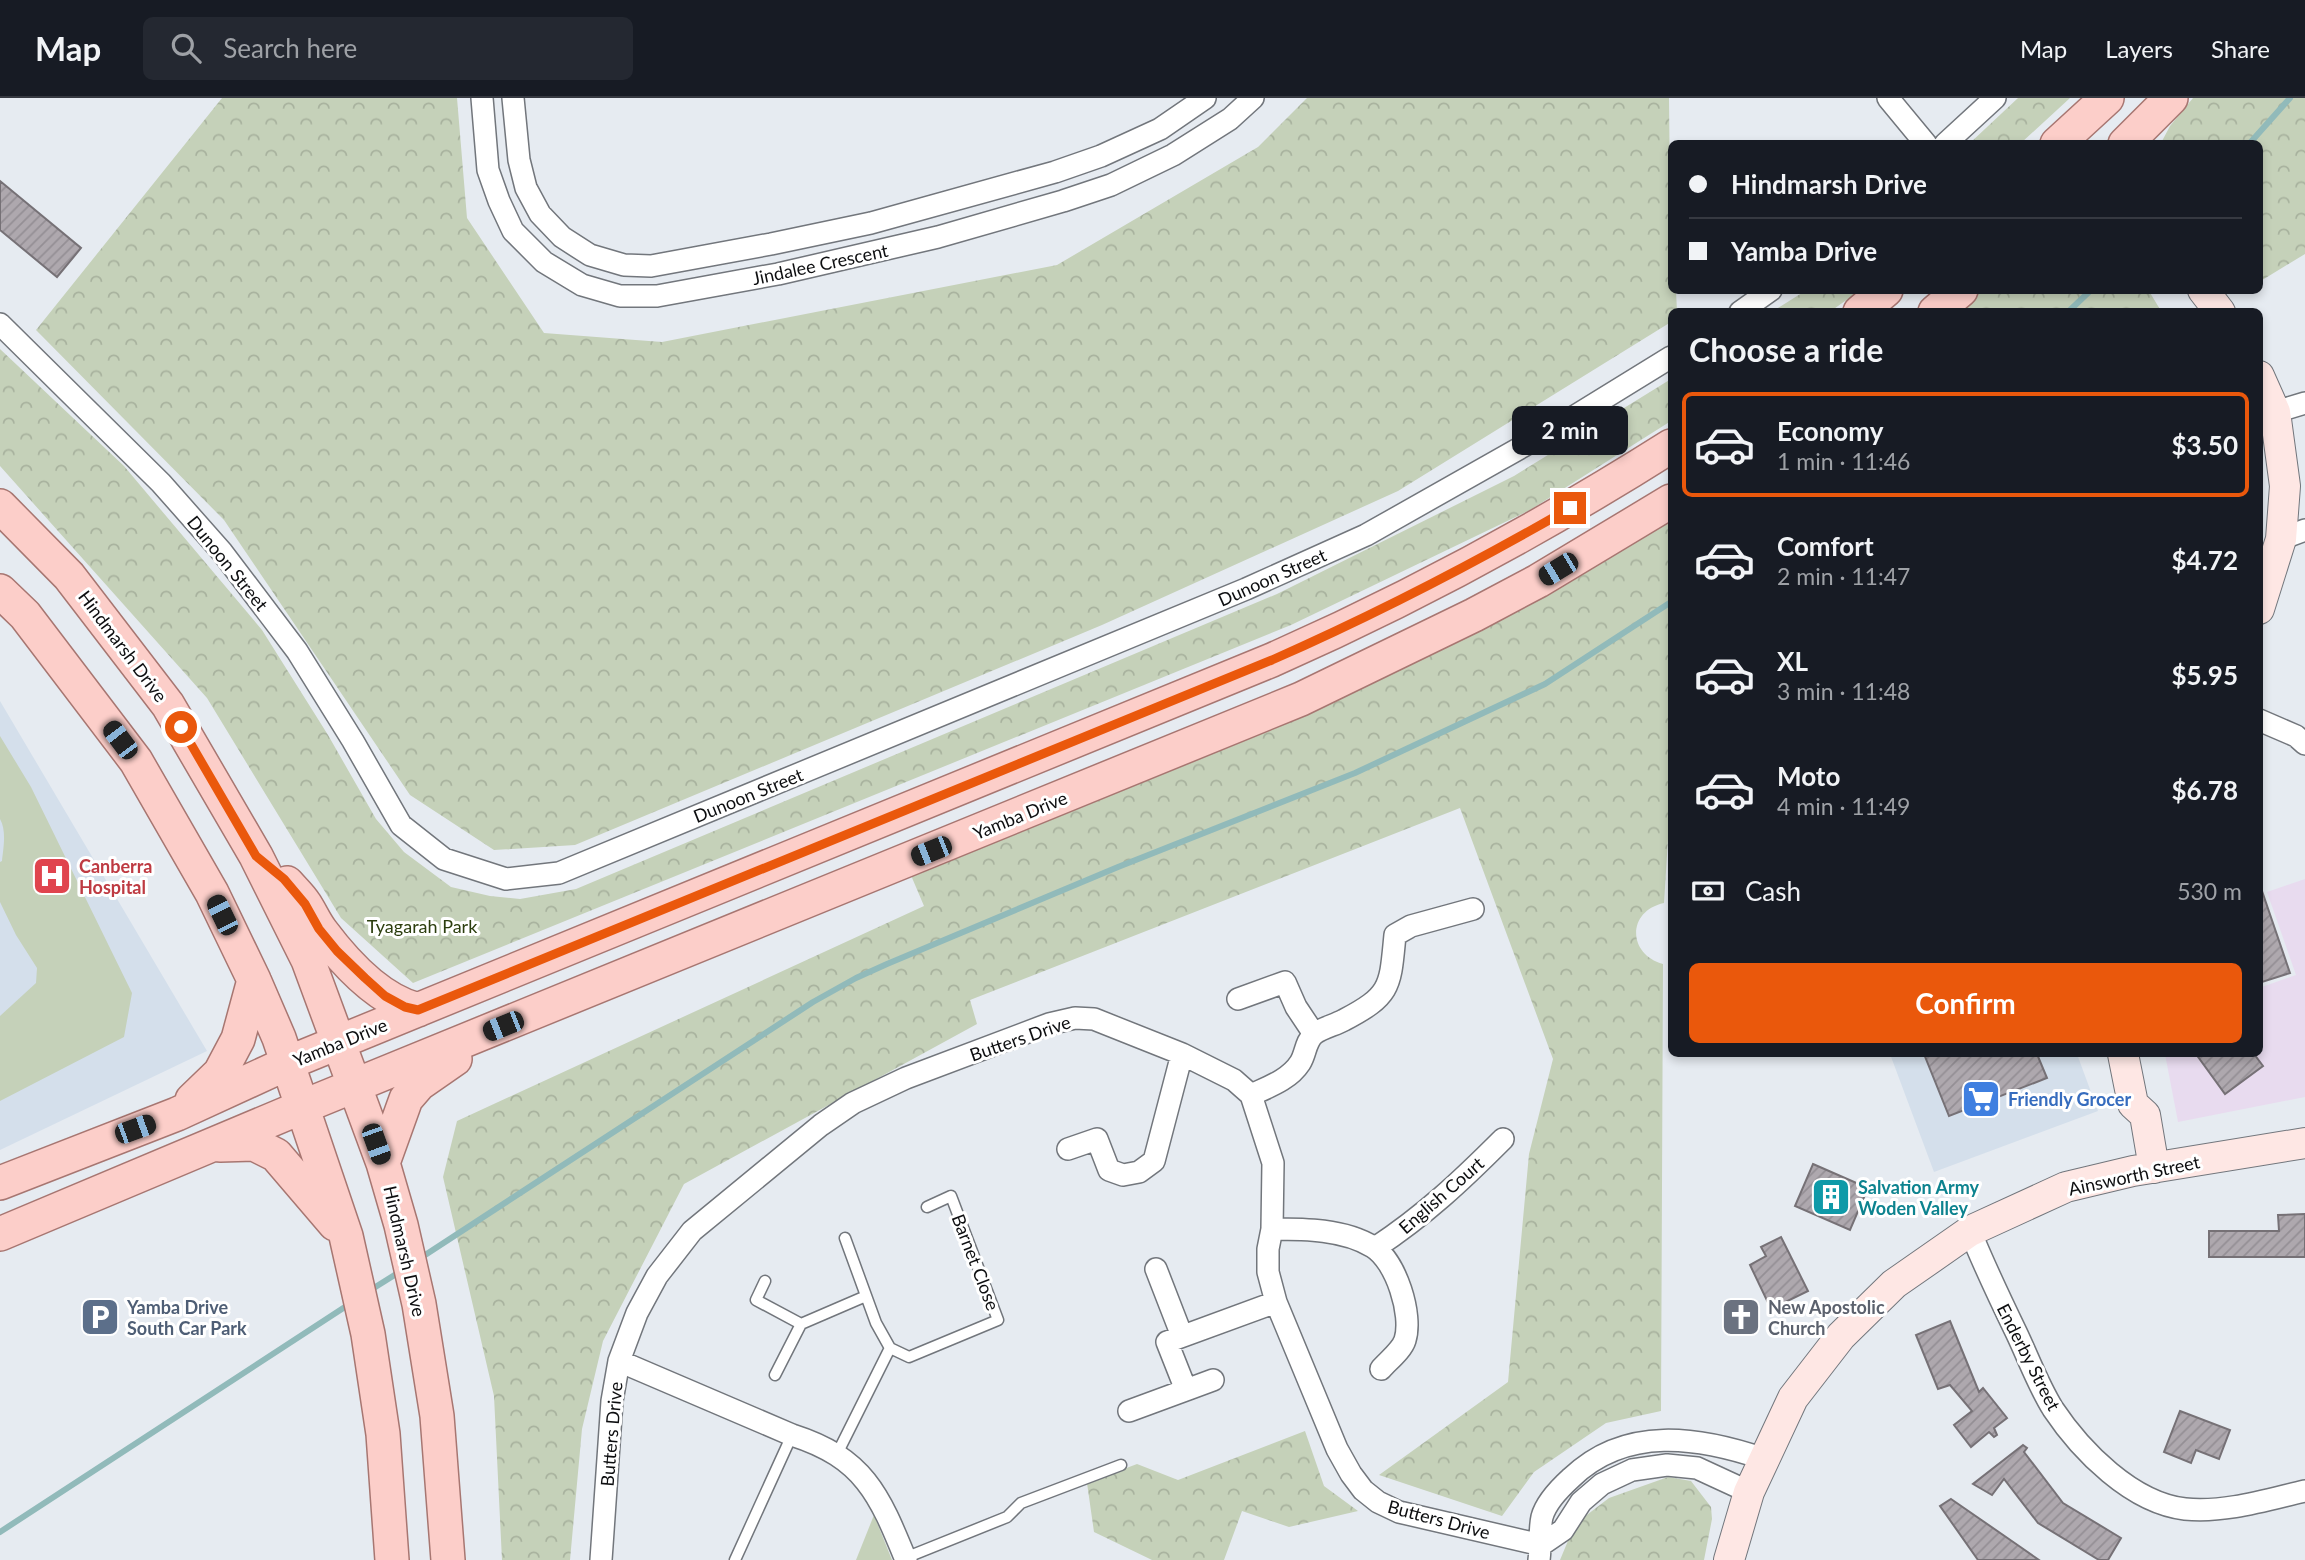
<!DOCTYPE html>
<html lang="en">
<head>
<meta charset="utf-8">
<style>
	body { margin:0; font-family:Lato,sans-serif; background:#242831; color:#f1f3f6; height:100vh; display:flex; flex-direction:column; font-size:26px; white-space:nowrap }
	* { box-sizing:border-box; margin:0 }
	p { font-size:23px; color:#9ea1a6 }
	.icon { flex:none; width:38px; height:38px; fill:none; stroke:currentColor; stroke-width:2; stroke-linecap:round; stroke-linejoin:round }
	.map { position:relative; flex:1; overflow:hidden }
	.drawer { position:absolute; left:1668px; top:210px; width:595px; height:749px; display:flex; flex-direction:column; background:#171b24; border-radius:10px; box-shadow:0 4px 10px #0003 }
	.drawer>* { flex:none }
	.guide { position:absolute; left:1668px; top:42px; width:595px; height:154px; border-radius:10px; box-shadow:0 4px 10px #0003; display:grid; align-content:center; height:154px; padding:0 21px; background:#171b24 }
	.end { position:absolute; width:32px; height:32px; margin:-16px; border:9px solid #ea580c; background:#fff; box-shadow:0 0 0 4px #fff }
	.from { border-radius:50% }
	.bubble { position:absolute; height:49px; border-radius:10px; background:#171b24; box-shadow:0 4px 10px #0003; font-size:23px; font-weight:700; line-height:49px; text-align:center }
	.car { position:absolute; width:21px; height:42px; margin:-21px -10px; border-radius:9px; box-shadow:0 0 5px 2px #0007; background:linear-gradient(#222 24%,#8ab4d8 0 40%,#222 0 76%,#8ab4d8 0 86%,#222 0) }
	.guide b { display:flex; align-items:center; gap:24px; height:66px; font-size:26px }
	.guide b+b { border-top:2px solid #363941 }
	.guide i { width:18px; height:18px; background:#f1f3f6 }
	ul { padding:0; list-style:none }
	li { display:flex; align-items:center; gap:21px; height:105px; margin:0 14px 10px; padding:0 7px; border:4px solid transparent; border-radius:10px }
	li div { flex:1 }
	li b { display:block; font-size:26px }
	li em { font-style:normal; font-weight:700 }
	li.selected { border-color:#ea580c }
	li>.icon { width:63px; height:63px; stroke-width:1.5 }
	h2 { padding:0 21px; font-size:32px; line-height:84px }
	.pay { display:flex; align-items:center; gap:18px; height:77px; padding:0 21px; font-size:26px }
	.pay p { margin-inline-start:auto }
	.button { display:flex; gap:14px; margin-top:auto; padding:14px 21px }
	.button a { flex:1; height:80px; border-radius:10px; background:#ea580c; color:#fff; font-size:28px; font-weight:700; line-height:80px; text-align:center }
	header { display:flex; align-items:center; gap:42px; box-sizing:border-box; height:98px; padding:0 35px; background:#171b24; border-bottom:2px solid #363941 }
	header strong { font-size:33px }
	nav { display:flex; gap:38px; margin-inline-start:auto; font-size:24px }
	.search { width:490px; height:63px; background:#242831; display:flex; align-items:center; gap:18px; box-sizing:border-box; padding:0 24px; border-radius:10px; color:#9ea1a6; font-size:26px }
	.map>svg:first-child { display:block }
</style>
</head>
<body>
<header>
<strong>Map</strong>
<div class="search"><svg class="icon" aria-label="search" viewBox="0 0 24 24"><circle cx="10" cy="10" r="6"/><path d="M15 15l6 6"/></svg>Search here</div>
<nav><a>Map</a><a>Layers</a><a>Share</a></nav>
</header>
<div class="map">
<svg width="2305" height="1462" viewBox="0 0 2305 1462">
	<defs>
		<pattern id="park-crowns" width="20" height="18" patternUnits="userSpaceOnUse" patternTransform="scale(1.75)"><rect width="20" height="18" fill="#c5d1b9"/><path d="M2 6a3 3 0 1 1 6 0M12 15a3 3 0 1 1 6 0" fill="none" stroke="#a8b29e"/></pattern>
		<pattern id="building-hatch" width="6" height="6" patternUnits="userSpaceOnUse" patternTransform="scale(1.75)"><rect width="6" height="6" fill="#aea8ae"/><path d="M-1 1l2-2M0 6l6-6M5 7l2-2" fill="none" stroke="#948f95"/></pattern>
	</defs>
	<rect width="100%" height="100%" fill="#e6ebf1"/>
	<path fill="#d4dfeb" d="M0,603L207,953L0,1052Z
		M1890,956H2077L2098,1013L1934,1074Z"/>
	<path fill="#e8dbef" d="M2305,781V999L2178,1024L2165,956H2259V890L2296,877L2267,794Z"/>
	<path fill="#c5d1b9" d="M0,638L31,689L132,895L124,939L0,1003V918L36,885L37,870L16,837L0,804V764L2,763C3,752 7,733 0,721Z
		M874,1417L892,1462H856Z"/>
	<path fill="url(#park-crowns)" d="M222,0H457L467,120L544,235L662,244L1057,167L1258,49L1307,0H1669L1671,192L1676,193L1677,213L1671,214V224L1398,393L1102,527L575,747L494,752L410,697L224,422L36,232Z
		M2018,0H2070L2021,45H1970Z
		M2193,0H2305V156L2259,184V46L2161,45L2170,28Z
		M1981,192L2149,193L2161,213L1956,214Z
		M1805,193V192L1859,193L1831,213H1773Z
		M0,251L124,368L262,532L328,637L376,721L404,754L451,789L490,798L520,801L576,791L1277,496L1514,378L1671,281V323L1530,412L1291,527L413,885L341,820L207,600L0,368Z
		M1671,417V693L1664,805C1627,813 1627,856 1663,866L1661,1313L1606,1325L1534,1374L1502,1418L1379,1377L1508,1284L1529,1056L1553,961L1460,710L970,902L977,926L684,1086L603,1243L582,1331L570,1462H502L494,1298L443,1079L457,1023L924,808L910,775Z
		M1305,1333L1324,1388L1358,1413L1289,1429L1242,1413L1224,1462H1152L1094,1434L1087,1385L1137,1366L1178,1382Z
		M1668,1379L1691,1383L1711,1409L1712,1421L1704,1462H1560L1575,1426L1609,1400Z"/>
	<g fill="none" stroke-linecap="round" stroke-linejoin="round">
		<path stroke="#91baba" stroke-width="6" d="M2249,46L2290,0
			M2068,214L2091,192
			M419,1161L813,904L856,880L887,866L1118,769L1355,675L1545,586L1671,504
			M369,1193L401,1173
			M0,1434L351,1205"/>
	</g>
	<path fill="url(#building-hatch)" stroke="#767176" stroke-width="2" d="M0,83L81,150L57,179L0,132Z
		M2262,793L2290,875L2259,885V794Z
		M1924,956H2037L2047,980L1949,1018Z
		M2196,956H2254L2263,968L2225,996Z
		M1813,1066L1868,1090L1850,1132L1795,1108Z
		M2305,1116V1159H2209V1133H2279L2278,1117Z
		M1781,1139L1808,1193L1771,1211L1750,1167L1766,1158L1761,1149Z
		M1950,1223L1979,1294L1983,1290L2007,1320L1994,1330L1997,1337L1994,1339L1989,1334L1971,1349L1954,1327L1972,1313L1950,1287L1938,1291L1916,1237Z
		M2180,1313L2230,1332L2219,1361L2196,1352L2191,1365L2164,1354Z
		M2023,1347L2027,1350L2024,1354L2063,1405L2121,1440L2108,1462H2099L2038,1425L2004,1381L1992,1397L1973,1386Z
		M1951,1401L2019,1448L2039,1462H1978L1940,1408Z"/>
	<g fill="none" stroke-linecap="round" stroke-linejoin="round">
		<g stroke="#72767c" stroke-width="13">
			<path id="lane" d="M845,1140L876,1225L890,1250
				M765,1183L756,1202L801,1226L866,1198
				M775,1277L801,1226
				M837,1356L890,1250L909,1259L998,1222L951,1098L927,1109
				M905,1460L1007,1419L1021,1405L1121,1367
				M735,1462L792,1337"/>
		</g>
		<g stroke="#72767c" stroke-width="24">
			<path id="street" d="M482,0L488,72L499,103L513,133L544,164L582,187L620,198H657L778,176L938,139L1063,103L1111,87L1173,57L1230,21L1253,0
				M513,0L519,62L526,90L540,116L562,139L590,157L624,167L651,168L771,146L871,125L1055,74L1101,58L1160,31L1205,0
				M1888,0L1926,46
				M1945,46L1995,0
				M1740,214L1771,192
				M0,226L161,385L222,454L297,553L353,643L401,727L444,761L506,781L559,775L1246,491L1366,437L1559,328L1671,259
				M2275,314L2305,305
				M2281,441L2305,432
				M2259,622L2296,638L2305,646
				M1238,901L1285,884L1296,909L1314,936
				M1251,997C1268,989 1289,982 1300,965C1306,956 1305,944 1314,936C1322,930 1335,927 1344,922C1392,897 1390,888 1395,837L1411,828L1473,811
				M1068,1051L1097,1041L1109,1072L1123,1077L1139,1074L1154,1063L1182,956
				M1272,1131C1304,1131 1344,1131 1373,1149C1396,1163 1413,1217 1405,1242C1402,1252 1388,1263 1381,1271
				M1970,1133C1984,1167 2000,1201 2016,1234C2028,1259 2038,1287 2053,1311C2081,1353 2132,1405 2185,1411C2225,1415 2266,1402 2305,1393
				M1375,1150C1425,1117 1461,1083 1503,1041
				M1156,1171L1182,1238
				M619,1263L792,1337C864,1360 879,1396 906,1462
				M1186,1292L1213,1282
				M1129,1313L1186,1292L1167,1244L1276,1204
				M601,1462L612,1303L619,1263L637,1215L657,1178L692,1133L821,1027L853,1005L906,980L1049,926L1075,920L1094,921L1182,956L1234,982L1251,997L1273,1065L1272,1131L1268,1151V1174L1276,1204L1337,1351L1351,1376L1363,1392L1378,1404L1399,1414L1541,1447L1563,1432L1581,1404L1602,1386L1632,1372L1667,1367L1697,1370L1749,1394
				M1539,1462C1541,1448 1539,1432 1542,1419C1546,1404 1560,1390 1571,1380C1626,1327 1699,1339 1764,1361"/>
		</g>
		<g stroke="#72767c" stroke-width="32">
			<path id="secondary" d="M2203,192L2220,214
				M2259,278L2275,314L2285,388L2281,441L2259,511
				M2123,956L2133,1006L2145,1017L2154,1070
				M1729,1462L1749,1394L1793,1300L1841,1238L1894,1186L1970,1133L2066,1089L2133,1073L2305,1045"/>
		</g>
		<g stroke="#a77671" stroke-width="36">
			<path id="primary" d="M2057,46L2107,0
				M2125,46L2171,0
				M1860,214L1886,192
				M1935,214L1961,192
				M0,408L69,478L168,607L256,758L308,862L383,1065L401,1127L419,1206L437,1318L448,1462
				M0,493L25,517L136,663L212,795L254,882L279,940L346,1138L368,1236L383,1336L392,1462
				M287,785C293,792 300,798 305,806C311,815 315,825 322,834C346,866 379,902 418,912
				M192,1002L220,975L238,941L254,882
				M220,1047L254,1046L276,1057L335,1126
				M383,1065L406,1001L419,986L455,961
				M0,1085L177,1016L288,965L1272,562C1410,501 1543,429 1671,348
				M0,1136L302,1009L1301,601L1474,517L1538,483L1671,403"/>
		</g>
		<use href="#lane" stroke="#fff" stroke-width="10"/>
		<use href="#street" stroke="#fff" stroke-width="21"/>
		<use href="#secondary" stroke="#fee7e4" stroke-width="30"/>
		<use href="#primary" stroke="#fccec9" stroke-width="33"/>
	</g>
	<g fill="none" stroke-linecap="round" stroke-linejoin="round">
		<path stroke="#ea580c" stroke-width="9" d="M181,629L256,758L284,781L305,806L319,831L337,853L365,880L385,898L405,909L418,912L1272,562C1374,517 1473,466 1570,410"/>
	</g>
	<defs>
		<g id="hospital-square" transform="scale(2.0125)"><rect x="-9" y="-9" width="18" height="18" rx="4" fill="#e0444e" stroke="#fff"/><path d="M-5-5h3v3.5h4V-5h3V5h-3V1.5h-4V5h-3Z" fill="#fff"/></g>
		<g id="supermarket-square" transform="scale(2.0125)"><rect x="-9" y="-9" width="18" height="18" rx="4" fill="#3f7fe0" stroke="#fff"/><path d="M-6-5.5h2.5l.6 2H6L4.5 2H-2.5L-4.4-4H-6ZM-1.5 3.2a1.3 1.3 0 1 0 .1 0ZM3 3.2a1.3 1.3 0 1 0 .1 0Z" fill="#fff"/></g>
		<g id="building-square" transform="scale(2.0125)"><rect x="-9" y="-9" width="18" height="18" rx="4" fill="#0f9aa8" stroke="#fff"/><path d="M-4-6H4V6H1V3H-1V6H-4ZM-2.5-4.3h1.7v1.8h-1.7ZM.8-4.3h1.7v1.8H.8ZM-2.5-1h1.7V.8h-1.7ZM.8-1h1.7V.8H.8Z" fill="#fff"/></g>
		<g id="parking-square" transform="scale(2.0125)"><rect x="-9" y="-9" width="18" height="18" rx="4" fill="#5c6f8a" stroke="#fff"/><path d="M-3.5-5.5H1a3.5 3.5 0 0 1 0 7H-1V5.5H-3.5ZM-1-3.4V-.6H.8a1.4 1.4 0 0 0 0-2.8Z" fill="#fff"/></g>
		<g id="church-square" transform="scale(2.0125)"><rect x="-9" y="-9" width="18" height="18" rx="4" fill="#6b7280" stroke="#fff"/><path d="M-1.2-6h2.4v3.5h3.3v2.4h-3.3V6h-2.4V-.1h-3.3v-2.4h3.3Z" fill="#fff"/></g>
	</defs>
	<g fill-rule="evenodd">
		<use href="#hospital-square" x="52" y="778"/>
		<use href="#supermarket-square" x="1981" y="1001"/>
		<use href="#building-square" x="1831" y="1099"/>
		<use href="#parking-square" x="100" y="1219"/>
		<use href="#church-square" x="1741" y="1219"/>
	</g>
	<g text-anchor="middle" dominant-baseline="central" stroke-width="6" stroke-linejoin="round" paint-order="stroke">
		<g font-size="18" fill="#0d0e10" stroke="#fff">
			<text transform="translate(820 166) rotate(-12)">Jindalee Crescent</text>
			<text transform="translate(228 465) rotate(51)">Dunoon Street</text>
			<text transform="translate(1272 479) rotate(-24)">Dunoon Street</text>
			<text transform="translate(123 548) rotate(53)">Hindmarsh Drive</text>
			<text transform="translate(748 697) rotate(-22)">Dunoon Street</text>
			<text transform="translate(1020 717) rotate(-22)">Yamba Drive</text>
			<text transform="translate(1020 940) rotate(-19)">Butters Drive</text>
			<text transform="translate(340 944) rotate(-22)">Yamba Drive</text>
			<text transform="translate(2134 1077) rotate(-12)">Ainsworth Street</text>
			<text transform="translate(1441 1097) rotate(-41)">English Court</text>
			<text transform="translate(405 1153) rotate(77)">Hindmarsh Drive</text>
			<text transform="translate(976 1164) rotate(69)">Barnet Close</text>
			<text transform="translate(2029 1259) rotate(63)">Enderby Street</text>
			<text transform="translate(611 1336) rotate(-85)">Butters Drive</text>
			<text transform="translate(1439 1421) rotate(15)">Butters Drive</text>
		</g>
		<g font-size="18" font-weight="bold" fill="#be3a42" stroke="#fff" text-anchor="start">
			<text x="79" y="768">Canberra<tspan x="79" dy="21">Hospital</tspan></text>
		</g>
		<g font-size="18" fill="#2c3e0f" stroke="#fff">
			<text x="422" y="828">Tyagarah Park</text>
		</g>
		<g font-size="18" font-weight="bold" fill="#366cbe" stroke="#fff" text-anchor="start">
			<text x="2008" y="1001">Friendly Grocer</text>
		</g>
		<g font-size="18" font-weight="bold" fill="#0d838f" stroke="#fff" text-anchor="start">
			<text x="1858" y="1089">Salvation Army<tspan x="1858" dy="21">Woden Valley</tspan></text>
		</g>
		<g font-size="18" font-weight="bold" fill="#4e5e75" stroke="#fff" text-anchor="start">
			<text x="127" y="1209">Yamba Drive<tspan x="127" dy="21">South Car Park</tspan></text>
		</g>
		<g font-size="18" font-weight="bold" fill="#5b616d" stroke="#fff" text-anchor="start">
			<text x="1768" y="1209">New Apostolic<tspan x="1768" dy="21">Church</tspan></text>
		</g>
	</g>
</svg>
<i class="end from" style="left:181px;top:629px"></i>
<i class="end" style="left:1570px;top:410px"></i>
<div class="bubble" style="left:1512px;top:308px;width:116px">2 min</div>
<i class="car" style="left:1558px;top:471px;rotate:239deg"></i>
<i class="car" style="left:120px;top:642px;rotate:323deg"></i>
<i class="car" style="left:931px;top:753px;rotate:248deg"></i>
<i class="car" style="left:222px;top:817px;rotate:334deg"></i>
<i class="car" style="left:503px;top:928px;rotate:248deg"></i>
<i class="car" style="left:135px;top:1031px;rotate:70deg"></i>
<i class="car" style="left:376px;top:1046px;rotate:160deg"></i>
<div class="guide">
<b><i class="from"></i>Hindmarsh Drive</b>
<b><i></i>Yamba Drive</b>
</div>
<section class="drawer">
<h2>Choose a ride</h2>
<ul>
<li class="selected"><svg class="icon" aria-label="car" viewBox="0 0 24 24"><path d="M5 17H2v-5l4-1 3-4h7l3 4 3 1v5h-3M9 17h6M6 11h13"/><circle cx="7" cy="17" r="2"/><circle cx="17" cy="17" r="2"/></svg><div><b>Economy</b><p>1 min · 11:46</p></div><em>$3.50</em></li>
<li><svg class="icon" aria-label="car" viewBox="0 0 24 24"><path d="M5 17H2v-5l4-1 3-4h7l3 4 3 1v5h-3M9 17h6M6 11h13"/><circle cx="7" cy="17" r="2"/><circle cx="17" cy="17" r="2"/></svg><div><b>Comfort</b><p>2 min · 11:47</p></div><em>$4.72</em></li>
<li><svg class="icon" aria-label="car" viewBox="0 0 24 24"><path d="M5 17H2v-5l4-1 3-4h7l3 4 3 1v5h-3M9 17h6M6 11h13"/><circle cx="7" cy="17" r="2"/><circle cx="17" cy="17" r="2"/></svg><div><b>XL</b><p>3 min · 11:48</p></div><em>$5.95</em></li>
<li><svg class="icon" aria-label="car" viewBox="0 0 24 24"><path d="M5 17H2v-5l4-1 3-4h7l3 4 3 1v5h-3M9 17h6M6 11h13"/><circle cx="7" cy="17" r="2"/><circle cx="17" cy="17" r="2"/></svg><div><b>Moto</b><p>4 min · 11:49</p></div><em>$6.78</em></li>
</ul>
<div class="pay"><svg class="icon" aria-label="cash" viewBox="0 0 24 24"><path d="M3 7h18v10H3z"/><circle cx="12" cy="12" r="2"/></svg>Cash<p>530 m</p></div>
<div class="button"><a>Confirm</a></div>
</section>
</div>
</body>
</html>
